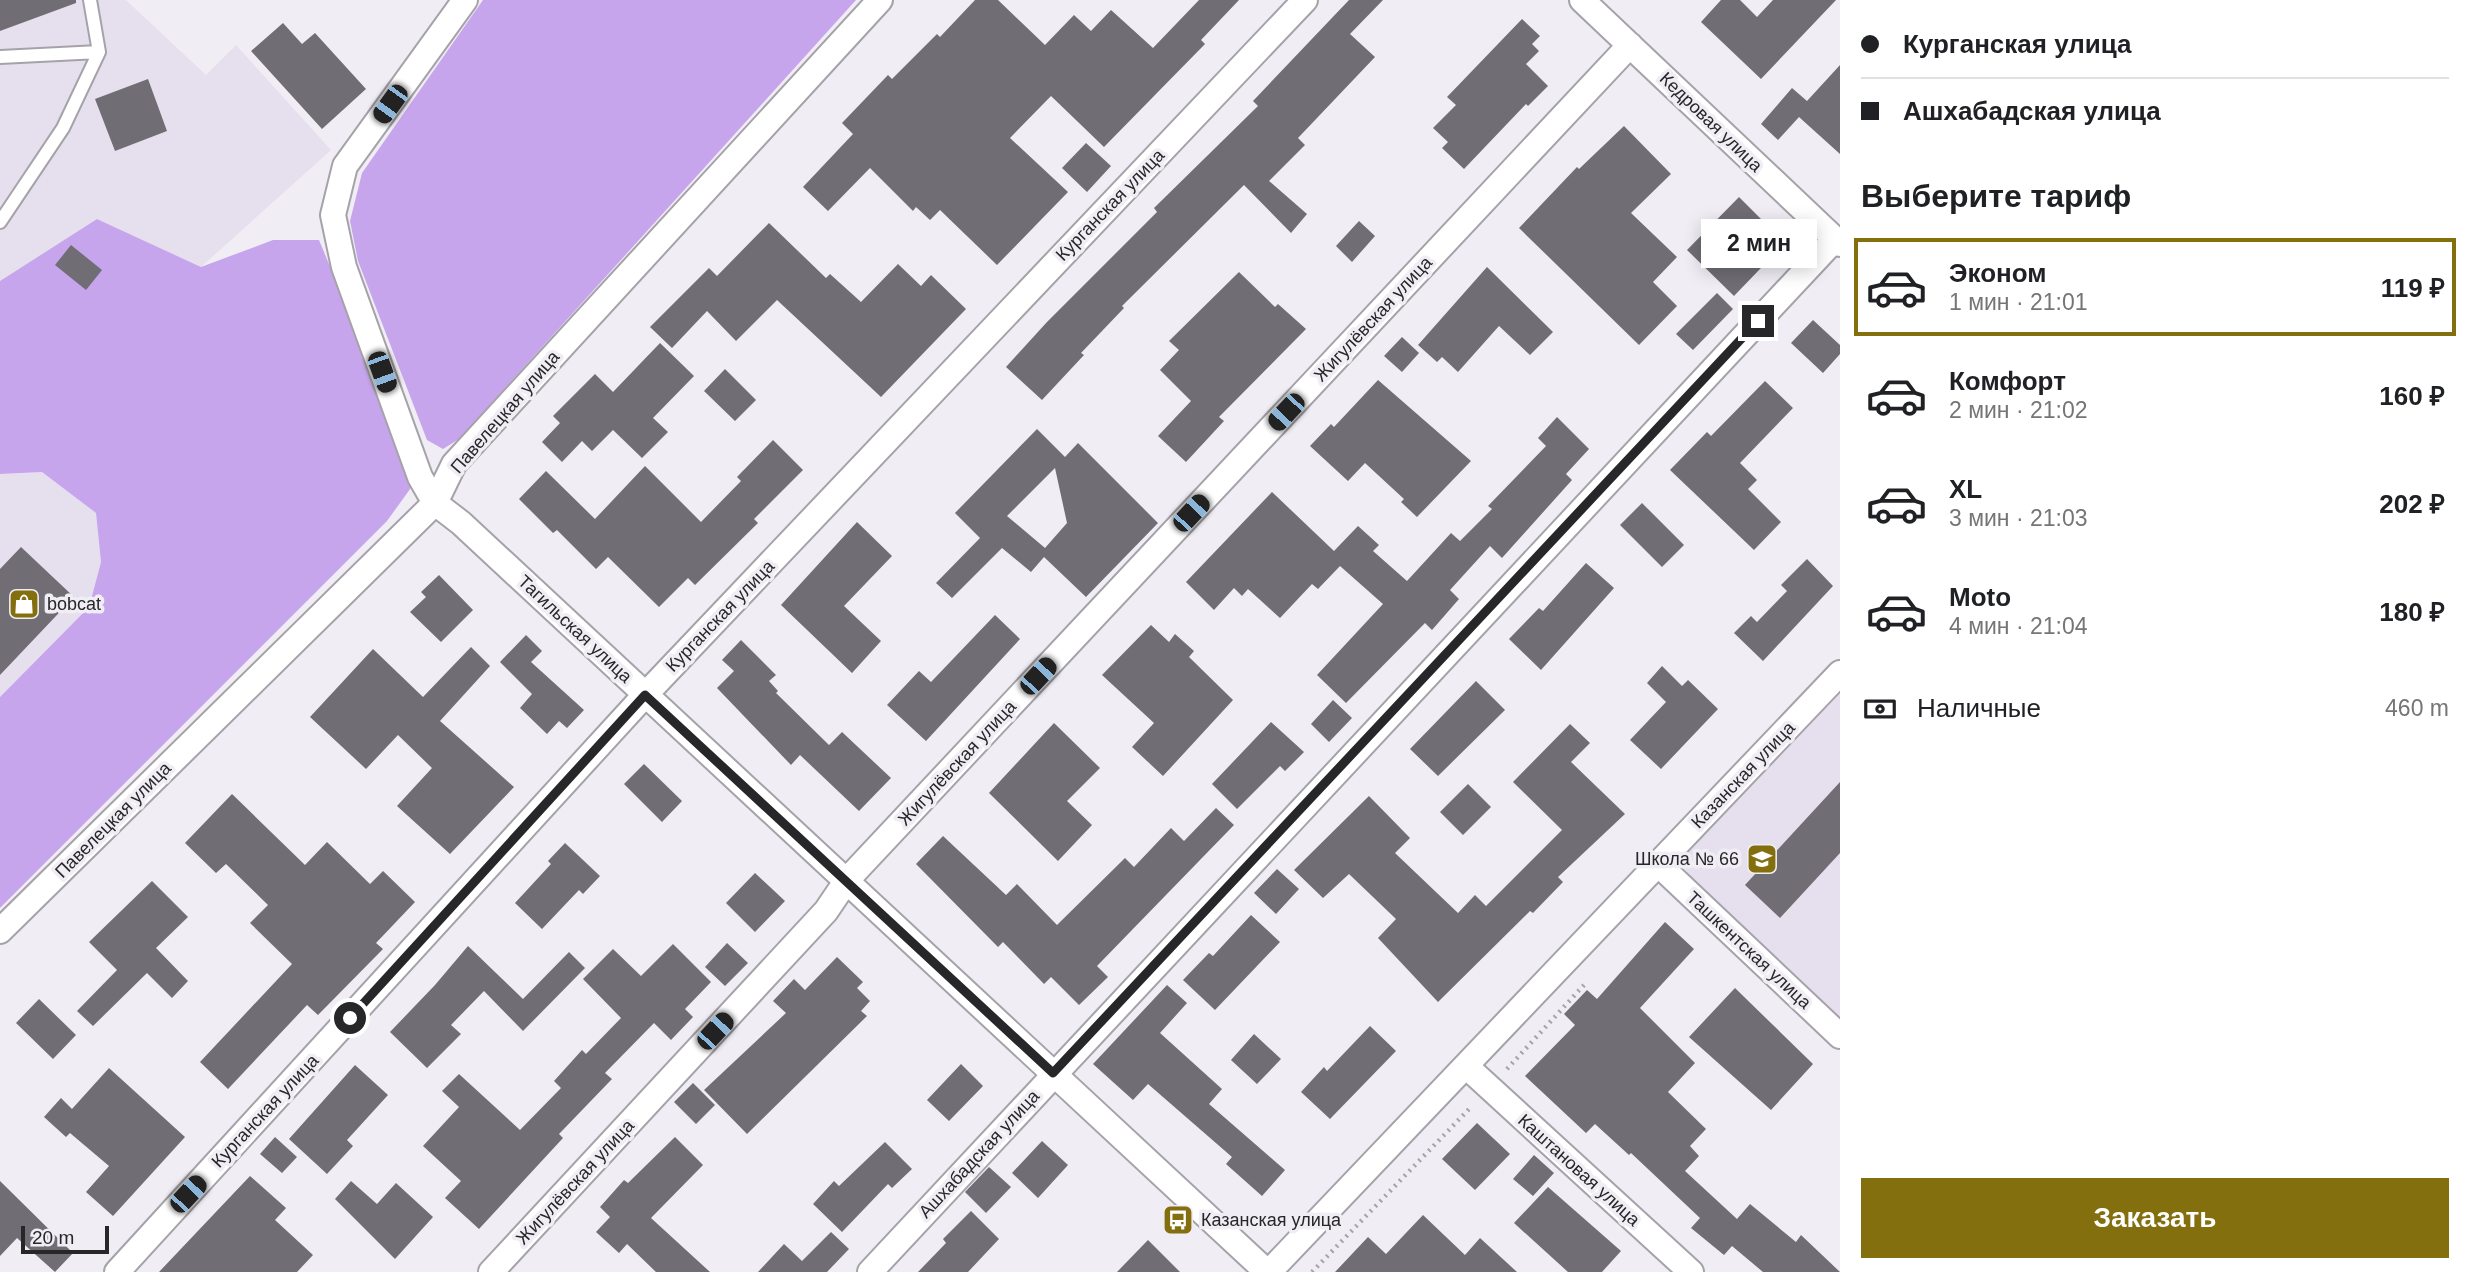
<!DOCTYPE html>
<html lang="ru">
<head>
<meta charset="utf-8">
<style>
	body { margin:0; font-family:Helvetica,sans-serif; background:#f6f6f6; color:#202124; height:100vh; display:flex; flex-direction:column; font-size:26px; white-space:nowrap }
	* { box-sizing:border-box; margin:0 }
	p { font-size:23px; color:#757577 }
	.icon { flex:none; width:38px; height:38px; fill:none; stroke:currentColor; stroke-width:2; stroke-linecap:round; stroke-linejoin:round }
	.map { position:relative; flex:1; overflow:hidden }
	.sheet { display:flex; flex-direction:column; background:#fff; width:630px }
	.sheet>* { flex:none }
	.hud { display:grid; align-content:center; height:154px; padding:0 21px; background:#fff }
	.scale { position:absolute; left:21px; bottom:18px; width:88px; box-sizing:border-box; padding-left:7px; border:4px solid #272628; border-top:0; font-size:19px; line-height:24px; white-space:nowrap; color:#272628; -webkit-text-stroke:5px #f0edf4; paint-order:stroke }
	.end { position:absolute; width:32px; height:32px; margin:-16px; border:9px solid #272628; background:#fff; box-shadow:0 0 0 4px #fff }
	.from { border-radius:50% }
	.bubble { position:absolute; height:49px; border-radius:0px; background:#fff; box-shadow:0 4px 18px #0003; font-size:23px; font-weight:700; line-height:49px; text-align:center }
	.car { position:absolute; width:21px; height:42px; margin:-21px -10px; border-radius:9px; box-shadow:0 0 5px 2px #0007; background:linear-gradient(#222 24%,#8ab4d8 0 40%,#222 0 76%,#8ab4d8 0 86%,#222 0) }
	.hud b { display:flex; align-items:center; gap:24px; height:66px; font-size:26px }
	.hud b+b { border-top:2px solid #e0e0e0 }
	.hud i { width:18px; height:18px; background:#202124 }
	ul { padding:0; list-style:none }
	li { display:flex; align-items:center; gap:21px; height:98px; margin:0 14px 10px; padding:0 7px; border:4px solid transparent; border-radius:0px }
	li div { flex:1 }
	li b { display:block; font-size:26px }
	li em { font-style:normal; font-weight:700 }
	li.current { border-color:#846f0e }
	li>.icon { width:63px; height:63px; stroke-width:1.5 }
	h2 { padding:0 21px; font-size:32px; line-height:84px }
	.pay { display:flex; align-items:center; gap:18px; height:77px; padding:0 21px; font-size:26px }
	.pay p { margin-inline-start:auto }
	.button { display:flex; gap:14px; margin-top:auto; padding:14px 21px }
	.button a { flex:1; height:80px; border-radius:0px; background:#846f0e; color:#fff; font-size:28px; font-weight:700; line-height:80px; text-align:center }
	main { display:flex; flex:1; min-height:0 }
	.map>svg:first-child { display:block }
</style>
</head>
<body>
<main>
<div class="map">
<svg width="1840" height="1272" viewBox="0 0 1840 1272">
	<rect width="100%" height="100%" fill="#f0edf4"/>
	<path fill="#e6e0ee" d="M0,0H126L206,75L236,45L331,150L201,267L97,219L0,281Z
		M42,472L96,513L101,562L89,607L0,697V474Z
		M1840,686V1018L1694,884L1684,866L1683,851Z"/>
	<path fill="#c7a5ed" d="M483,0H856L459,439L443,449L427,440L358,261L350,221L362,173Z
		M97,219L201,267L273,240H319L406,450L413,485L387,521L0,908V697L89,607L101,562L96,513L42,472L0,474V281Z"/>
	<path fill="#706d74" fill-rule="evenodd" d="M0,0H76V3L0,31Z
		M975,0H998L1045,45L1074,15L1091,31L1111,10L1153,48L1199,0H1239L1201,40L1205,44L1104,147L1051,96L1010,138L1068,192L997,265L940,210L930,220L916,207L913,211L870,168L828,211L803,187L853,134L842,123L888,75L892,79L937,34L940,37Z
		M1349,0H1383L1350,34L1375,57L1298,138L1305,145L1269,181L1307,214L1291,233L1244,185L1122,306L1124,308L1081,353L1084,355L1042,400L1006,367L1047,322L1157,212L1154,208L1258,106L1253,101Z
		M1721,0H1740L1757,17L1773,0H1836L1761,79L1701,22Z
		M1522,19L1540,36L1532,44L1539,51L1526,64L1548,86L1528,106L1526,104L1464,169L1442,148L1448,142L1433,128L1456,105L1447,97Z
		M283,23L302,44L315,33L366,89L322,129L251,51Z
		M1840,65V154L1799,117L1778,140L1761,124L1792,88L1807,101Z
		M148,79L167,131L115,151L95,99Z
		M1624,126L1671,174L1631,213L1677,257L1653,282L1677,306L1639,345L1519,228L1577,167L1579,169Z
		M1086,143L1111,166L1087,192L1062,168Z
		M1739,197L1785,243L1734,296L1687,250Z
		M1359,221L1375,236L1352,262L1336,246Z
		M769,223L826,278L830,274L861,302L898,264L921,286L931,275L966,309L881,397L777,300L736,341L707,311L672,348L650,327L709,268L717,276Z
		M71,245L102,270L86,290L55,265Z
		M1487,267L1553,332L1530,355L1499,326L1458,372L1442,357L1437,362L1418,345Z
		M1239,272L1275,307L1278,304L1306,329L1219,417L1224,421L1186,462L1158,436L1191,401L1160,370L1179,350L1169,341Z
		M1717,293L1733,309L1693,350L1676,334Z
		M1813,320L1840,345V354L1823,373L1791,343Z
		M1402,337L1419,353L1402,372L1384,356Z
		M660,343L694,376L653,418L668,432L642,458L613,430L592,451L582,441L562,462L542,442L560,423L553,416L595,374L613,392Z
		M725,369L756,400L735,421L704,391Z
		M1378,380L1471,461L1417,517L1401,502L1404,499L1365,463L1348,481L1310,446L1331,424L1334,427Z
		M1765,381L1793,408L1740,463L1757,480L1748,489L1781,522L1754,550L1670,470L1707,432L1711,436Z
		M1557,417L1589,449L1566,474L1572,480L1502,558L1490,546L1450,590L1459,599L1432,630L1425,623L1346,703L1317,675L1383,604L1340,566L1318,589L1312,584L1280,618L1248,589L1242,596L1234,588L1214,610L1186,582L1272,492L1334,551L1358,526L1379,545L1373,551L1407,581L1451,533L1460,541L1492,509L1488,506L1546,446L1538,438Z
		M1037,429L1065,457L1078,443L1158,523L1086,597L1044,557L1031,572L1002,548L952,598L936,583L980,538L955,513ZM1055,468L1067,523L1045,548L1007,516Z
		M773,440L803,470L754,519L758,523L695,585L688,578L659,607L608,557L596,569L557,530L553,533L519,499L546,471L595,519L645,466L701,522L741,481L737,477Z
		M1642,503L1684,545L1662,567L1620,525Z
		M857,522L892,556L844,606L881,641L852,673L781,605Z
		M21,547L74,597L0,675V569Z
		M1807,559L1833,586L1763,661L1734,633L1751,616L1757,622L1787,591L1781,585Z
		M1586,563L1614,588L1541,670L1509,639L1539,608L1543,611Z
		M439,575L473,610L441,642L410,612L426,597L421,592Z
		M995,615L1020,639L926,741L887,705L919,671L931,682Z
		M1151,625L1169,642L1175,634L1194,651L1189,657L1233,700L1163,776L1132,747L1154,723L1102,675Z
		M526,635L542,651L531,662L584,710L567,728L559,721L547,734L520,708L532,694L500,662Z
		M741,640L776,675L769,681L778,691L776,693L829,745L842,732L891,778L859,811L800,755L791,765L717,688L734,671L722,660Z
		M471,647L490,666L440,721L514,787L450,854L397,806L432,768L398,735L366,769L310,717L373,649L423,697Z
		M1662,666L1682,686L1688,680L1718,709L1661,769L1630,740L1666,702L1647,683Z
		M1476,681L1505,710L1438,776L1410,749Z
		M1333,700L1352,718L1329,742L1311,724Z
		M1271,722L1304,752L1285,771L1280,766L1237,809L1212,784Z
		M1054,723L1100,768L1067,801L1092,825L1058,861L989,793Z
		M1570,724L1590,743L1571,762L1625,814L1558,877L1563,882L1533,913L1530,911L1438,1002L1378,938L1396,919L1349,874L1323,898L1294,870L1369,796L1410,838L1395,853L1458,913L1475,895L1486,906L1562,830L1513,782Z
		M644,764L682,801L662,822L624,784Z
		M1840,782V853L1780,918L1745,885Z
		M1468,784L1491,807L1463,835L1440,812Z
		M232,794L305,865L327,842L370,884L383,871L415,902L376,943L383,949L318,1015L307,1005L228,1089L200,1062L292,964L250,923L268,905L226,864L216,873L185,843Z
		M1216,808L1234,825L1097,966L1108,977L1079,1005L1051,977L1044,984L1003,942L998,947L916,864L943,836L1006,895L1017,884L1057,925L1125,858L1134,867L1171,828L1184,841Z
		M565,843L600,876L583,894L579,890L542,929L515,903L551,864L548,861Z
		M1277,869L1299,889L1276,914L1254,893Z
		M755,873L785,901L755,932L726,903Z
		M152,881L188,917L156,948L188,981L172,998L147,973L93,1026L77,1011L117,970L89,942Z
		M1251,915L1280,942L1215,1010L1183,980L1209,953L1213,956Z
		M1665,922L1694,949L1640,1008L1695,1063L1668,1092L1706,1129L1690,1146L1699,1156L1685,1171L1737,1219L1750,1204L1796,1242L1801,1235L1840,1272H1763L1732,1246L1724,1255L1691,1228L1700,1218L1631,1153L1629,1155L1595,1124L1586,1133L1525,1076L1575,1025L1564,1014L1587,990L1597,999Z
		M727,943L748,963L725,986L705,967Z
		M673,944L711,982L685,1009L693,1017L671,1040L654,1023L605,1073L612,1079L559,1134L563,1138L479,1229L445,1198L461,1181L423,1146L459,1107L442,1091L459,1074L520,1130L561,1088L554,1081L582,1050L586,1054L621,1018L583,979L613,949L641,976Z
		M468,946L523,999L569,952L585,968L523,1031L484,991L451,1025L461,1034L427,1068L390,1032L435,985Z
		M837,957L863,982L857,988L870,1001L861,1011L867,1016L747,1134L704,1090L786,1013L773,1001L794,979L805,990Z
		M1167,985L1187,1003L1160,1033L1222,1089L1209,1104L1285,1170L1262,1196L1226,1164L1232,1157L1148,1084L1133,1100L1093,1064Z
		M1735,988L1813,1064L1771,1110L1689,1037Z
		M39,999L76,1035L53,1059L16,1023Z
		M1370,1026L1396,1051L1330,1119L1301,1092L1324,1067L1327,1071Z
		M1254,1034L1281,1059L1257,1084L1231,1060Z
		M961,1064L983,1086L949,1121L927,1100Z
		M355,1065L388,1095L347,1140L353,1146L327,1174L289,1139Z
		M109,1068L185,1137L113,1216L86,1192L109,1166L70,1133L66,1137L44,1117L61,1098L72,1109Z
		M693,1083L715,1105L696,1124L674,1102Z
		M1477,1123L1510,1154L1475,1190L1442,1159Z
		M275,1137L297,1157L282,1173L260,1154Z
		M675,1137L703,1165L651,1218L710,1272H656L627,1244L619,1253L596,1232L610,1217L600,1207L624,1180L628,1183Z
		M1042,1141L1068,1165L1038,1198L1012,1173Z
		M885,1142L912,1169L892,1188L888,1184L842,1232L813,1204L834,1181L839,1186Z
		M1534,1155L1554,1173L1533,1196L1513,1179Z
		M989,1167L1011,1187L986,1213L965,1192Z
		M250,1176L286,1208L275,1220L313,1255L297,1272H159Z
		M0,1181L73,1253L55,1272L17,1238L0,1256Z
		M351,1181L377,1204L396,1183L433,1217L395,1259L335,1199Z
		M1548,1187L1621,1251L1602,1272H1568L1514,1223Z
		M971,1211L999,1239L968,1272H918L946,1243L943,1239Z
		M1423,1215L1465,1255L1480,1238L1517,1272H1335L1368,1237L1386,1254Z
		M831,1232L849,1249L827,1272H758L784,1244L802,1261Z
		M1148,1240L1180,1272H1117Z"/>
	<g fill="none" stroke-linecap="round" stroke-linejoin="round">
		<g stroke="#a5a3a9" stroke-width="16">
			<path id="lane" d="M0,57L99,52
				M0,222L63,128L99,52L90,0"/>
		</g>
		<g stroke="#a5a3a9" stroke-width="28">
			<path id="street" d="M465,0L345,166L333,215L344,267L420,477L435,503L461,523L1267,1272
				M1582,0L1840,244
				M1658,864L1840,1036
				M0,931L435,503L454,464L880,0
				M1467,1067L1691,1272
				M117,1272L645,695L1305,0
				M491,1272L826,911L847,880L1630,45
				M870,1272L1835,239
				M1269,1272L1840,673"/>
		</g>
		<path stroke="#a5a3a8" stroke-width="4.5" stroke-dasharray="2 5" stroke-linecap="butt" d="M1507,1069L1584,985
			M1312,1272L1472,1106"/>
		<use href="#lane" stroke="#fff" stroke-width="12"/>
		<use href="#street" stroke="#fff" stroke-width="24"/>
	</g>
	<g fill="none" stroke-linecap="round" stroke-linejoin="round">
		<path stroke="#272628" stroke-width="9" d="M350,1018L645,695L1053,1073L1758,321"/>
	</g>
	<defs>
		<g id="shop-square" transform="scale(1.575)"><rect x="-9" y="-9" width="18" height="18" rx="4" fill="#846f0e" stroke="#f0edf4"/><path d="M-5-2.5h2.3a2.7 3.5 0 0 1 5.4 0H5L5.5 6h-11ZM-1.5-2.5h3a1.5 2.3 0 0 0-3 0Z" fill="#fff"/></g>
		<g id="school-square" transform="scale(1.575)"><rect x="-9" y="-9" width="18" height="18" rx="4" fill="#846f0e" stroke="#f0edf4"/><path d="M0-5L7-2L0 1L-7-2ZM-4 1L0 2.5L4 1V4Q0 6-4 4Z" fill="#fff"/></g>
		<g id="bus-square" transform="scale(1.575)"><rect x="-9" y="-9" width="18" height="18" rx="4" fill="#846f0e" stroke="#f0edf4"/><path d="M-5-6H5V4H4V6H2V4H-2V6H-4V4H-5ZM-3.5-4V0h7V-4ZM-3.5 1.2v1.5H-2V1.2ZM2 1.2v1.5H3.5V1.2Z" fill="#fff"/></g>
	</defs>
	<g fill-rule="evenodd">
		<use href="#shop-square" x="24" y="604"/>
		<use href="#school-square" x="1762" y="859"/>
		<use href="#bus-square" x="1178" y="1220"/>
	</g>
	<g text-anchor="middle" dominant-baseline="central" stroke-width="7" stroke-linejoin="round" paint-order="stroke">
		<g font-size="18" fill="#272628" stroke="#f0edf4">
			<text transform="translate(1711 122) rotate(44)">Кедровая улица</text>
			<text transform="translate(1110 205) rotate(-46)">Курганская улица</text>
			<text transform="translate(1373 319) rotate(-47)">Жигулёвская улица</text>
			<text transform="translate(505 412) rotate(-49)">Павелецкая улица</text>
			<text transform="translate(720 616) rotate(-46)">Курганская улица</text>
			<text transform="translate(575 629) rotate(43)">Тагильская улица</text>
			<text transform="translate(957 763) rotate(-47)">Жигулёвская улица</text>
			<text transform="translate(1743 775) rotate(-46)">Казанская улица</text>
			<text transform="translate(113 820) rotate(-45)">Павелецкая улица</text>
			<text transform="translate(1749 950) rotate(43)">Ташкентская улица</text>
			<text transform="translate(265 1111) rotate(-47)">Курганская улица</text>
			<text transform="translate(979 1154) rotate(-47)">Ашхабадская улица</text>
			<text transform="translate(1579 1170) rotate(42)">Каштановая улица</text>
			<text transform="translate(575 1182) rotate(-47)">Жигулёвская улица</text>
		</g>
		<g font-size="18" fill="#272628" stroke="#f0edf4" text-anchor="start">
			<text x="47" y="604">bobcat</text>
			<text x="1739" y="859" text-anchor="end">Школа № 66</text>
			<text x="1201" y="1220">Казанская улица</text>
		</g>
	</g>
</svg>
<div class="scale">20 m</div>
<i class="end from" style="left:350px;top:1018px"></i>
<i class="end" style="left:1758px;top:321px"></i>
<div class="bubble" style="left:1701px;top:219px;width:116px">2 мин</div>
<i class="car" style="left:390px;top:104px;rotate:216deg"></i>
<i class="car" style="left:382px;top:372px;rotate:160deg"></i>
<i class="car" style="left:1286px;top:412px;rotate:223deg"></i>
<i class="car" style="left:1191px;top:513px;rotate:43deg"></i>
<i class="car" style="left:1038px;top:676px;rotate:43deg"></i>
<i class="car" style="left:715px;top:1031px;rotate:43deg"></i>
<i class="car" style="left:188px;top:1194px;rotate:43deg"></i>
</div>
<section class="sheet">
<div class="hud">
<b><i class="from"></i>Курганская улица</b>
<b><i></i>Ашхабадская улица</b>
</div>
<h2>Выберите тариф</h2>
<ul>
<li class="current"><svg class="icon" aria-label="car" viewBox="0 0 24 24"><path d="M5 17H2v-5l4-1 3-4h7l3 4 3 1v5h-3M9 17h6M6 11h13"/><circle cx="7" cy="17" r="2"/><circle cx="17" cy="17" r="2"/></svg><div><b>Эконом</b><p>1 мин · 21:01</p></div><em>119 ₽</em></li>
<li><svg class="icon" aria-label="car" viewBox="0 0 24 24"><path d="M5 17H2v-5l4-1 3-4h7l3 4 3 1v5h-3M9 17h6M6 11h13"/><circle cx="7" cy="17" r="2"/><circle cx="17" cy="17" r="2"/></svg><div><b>Комфорт</b><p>2 мин · 21:02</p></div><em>160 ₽</em></li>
<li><svg class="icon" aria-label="car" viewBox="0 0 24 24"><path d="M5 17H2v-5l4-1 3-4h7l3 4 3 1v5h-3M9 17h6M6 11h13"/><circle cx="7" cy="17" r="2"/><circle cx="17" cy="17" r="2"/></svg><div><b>XL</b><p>3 мин · 21:03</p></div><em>202 ₽</em></li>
<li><svg class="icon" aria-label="car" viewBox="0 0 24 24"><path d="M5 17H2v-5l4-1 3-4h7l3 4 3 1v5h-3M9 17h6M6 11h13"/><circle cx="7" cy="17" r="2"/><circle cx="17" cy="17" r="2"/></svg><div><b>Moto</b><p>4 мин · 21:04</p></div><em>180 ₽</em></li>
</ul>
<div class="pay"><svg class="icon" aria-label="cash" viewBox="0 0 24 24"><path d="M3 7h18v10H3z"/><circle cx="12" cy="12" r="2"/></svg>Наличные<p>460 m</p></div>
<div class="button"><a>Заказать</a></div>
</section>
</main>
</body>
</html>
